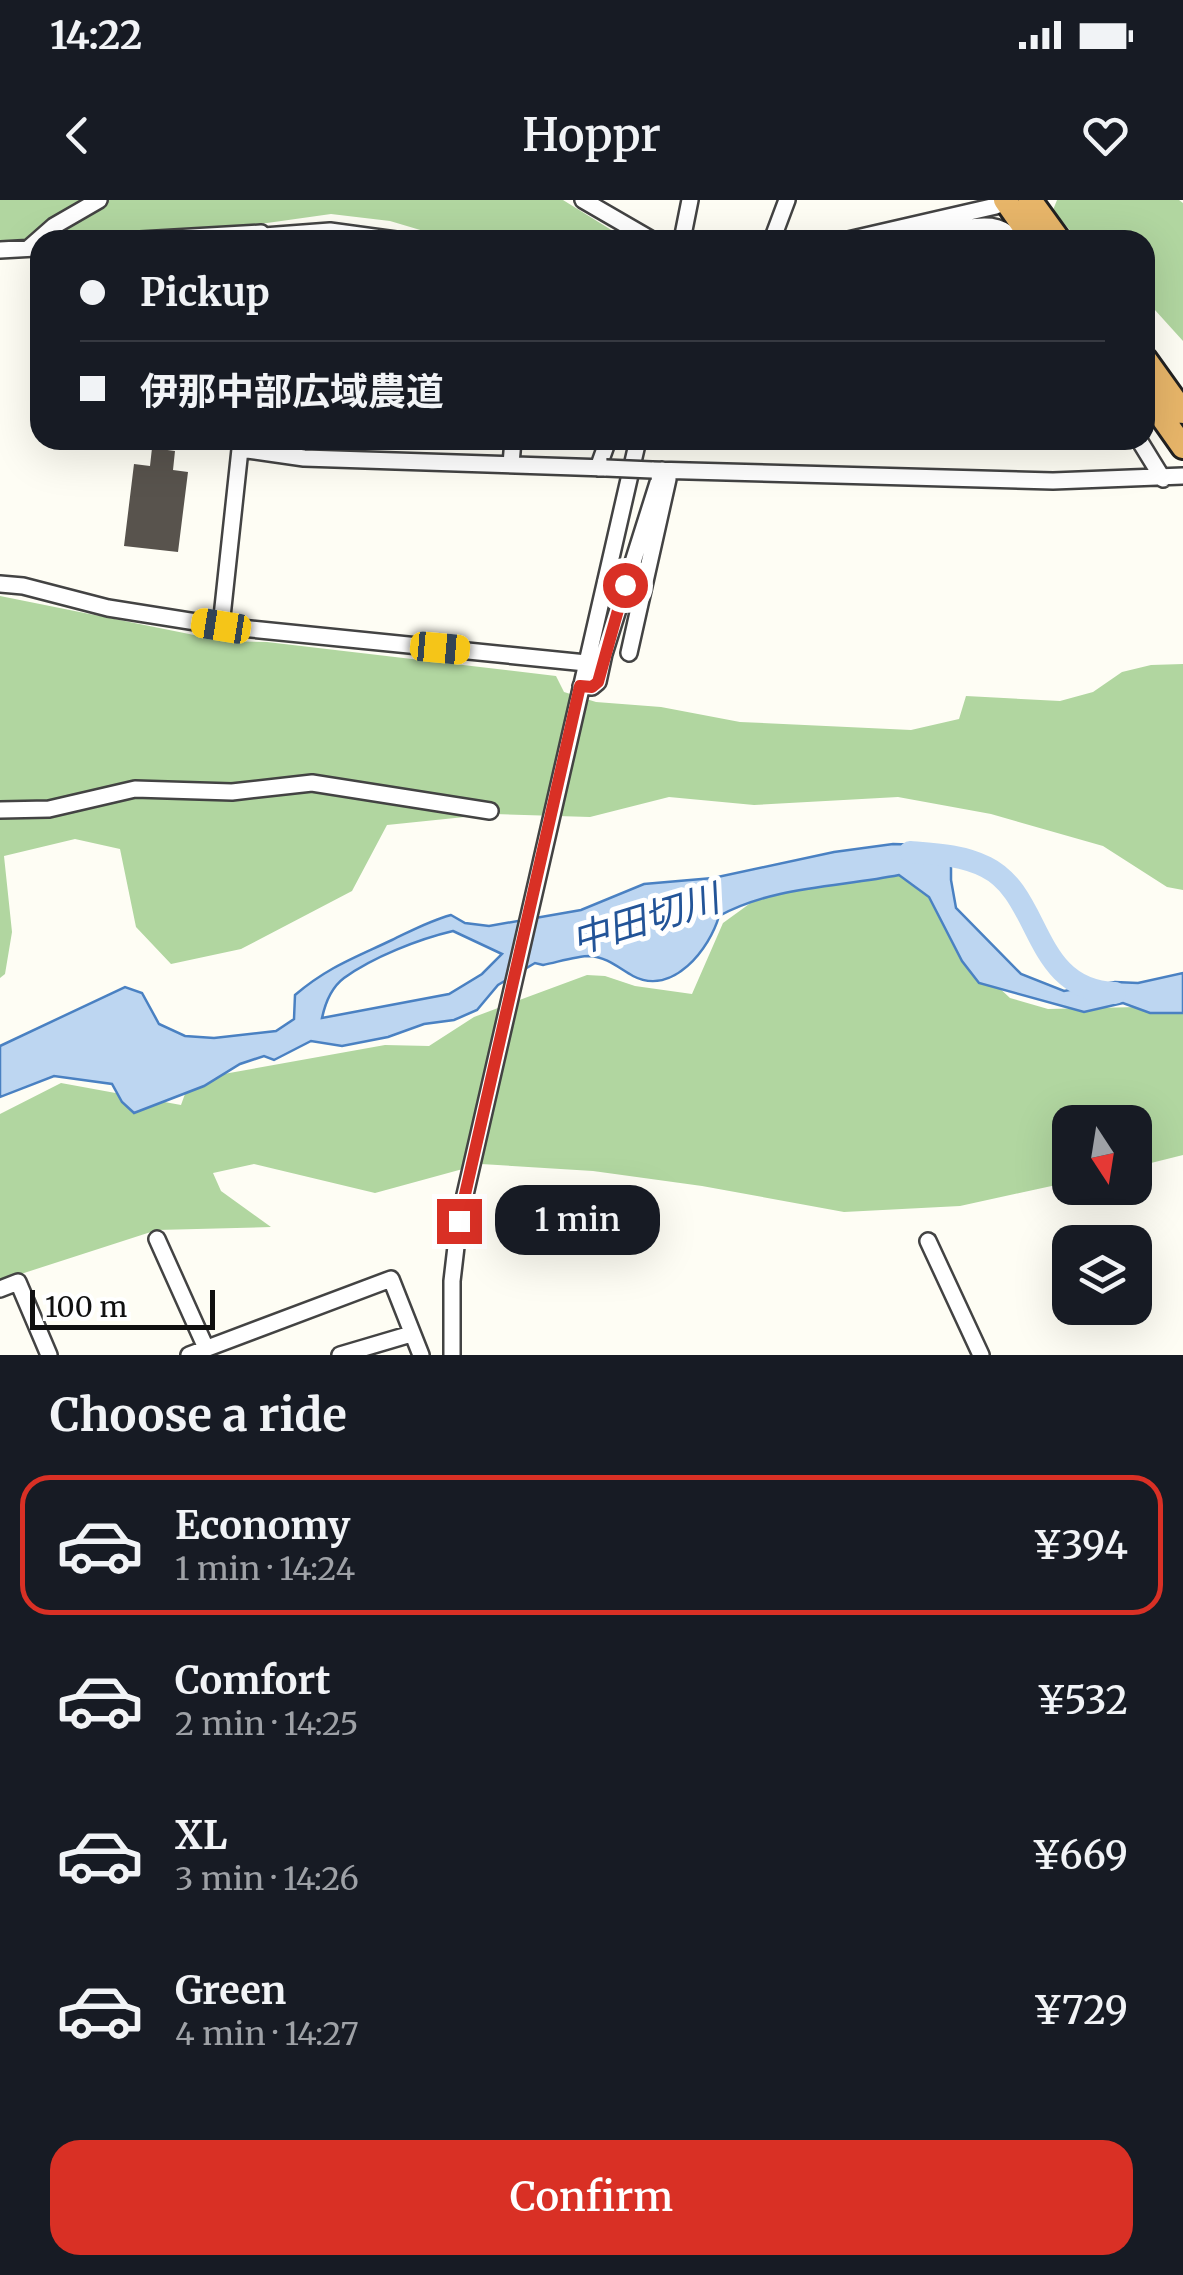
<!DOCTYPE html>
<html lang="en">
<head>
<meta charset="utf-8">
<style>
	body { margin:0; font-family:Merriweather,"Noto Sans JP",serif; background:#20242c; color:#f1f3f6; height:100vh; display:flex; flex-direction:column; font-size:38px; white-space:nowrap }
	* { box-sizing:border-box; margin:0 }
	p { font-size:32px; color:#9ea1a6 }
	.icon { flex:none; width:55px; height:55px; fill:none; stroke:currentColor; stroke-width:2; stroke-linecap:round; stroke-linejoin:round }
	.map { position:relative; height:1155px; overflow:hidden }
	.drawer { display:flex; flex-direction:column; background:#171b24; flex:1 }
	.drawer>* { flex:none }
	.banner { position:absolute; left:30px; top:30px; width:1125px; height:220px; border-radius:30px; box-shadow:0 10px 40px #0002; display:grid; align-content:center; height:220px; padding:0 50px; background:#171b24 }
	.needle { width:65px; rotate:168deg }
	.controls { position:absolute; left:1052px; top:905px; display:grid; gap:20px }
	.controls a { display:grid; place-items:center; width:100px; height:100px; border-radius:20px; background:#171b24; box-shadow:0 10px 40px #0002; font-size:50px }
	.scale { position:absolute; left:30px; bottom:25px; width:185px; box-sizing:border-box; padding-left:10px; border:5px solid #101010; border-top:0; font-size:28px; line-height:35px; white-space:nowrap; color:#101010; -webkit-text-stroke:8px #fff; paint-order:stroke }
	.end { position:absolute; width:45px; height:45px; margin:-22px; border:12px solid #d93025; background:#fff; box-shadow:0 0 0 5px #fff }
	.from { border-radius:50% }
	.bubble { position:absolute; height:70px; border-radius:30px; background:#171b24; box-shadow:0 10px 40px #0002; font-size:32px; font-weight:600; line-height:70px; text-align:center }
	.car { position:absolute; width:30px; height:60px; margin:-30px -15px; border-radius:12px; box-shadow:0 0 8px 2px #0007; background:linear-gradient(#f5c518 24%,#345 0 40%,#f5c518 0 76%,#345 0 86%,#f5c518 0) }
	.banner b { display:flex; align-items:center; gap:35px; height:95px; font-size:38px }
	.banner b+b { border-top:2px solid #363941 }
	.banner i { width:25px; height:25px; background:#f1f3f6 }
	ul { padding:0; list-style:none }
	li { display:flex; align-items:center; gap:30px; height:140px; margin:0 20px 15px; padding:0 30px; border:5px solid transparent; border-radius:30px }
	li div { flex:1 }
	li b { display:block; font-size:38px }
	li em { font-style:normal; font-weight:600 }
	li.on { border-color:#d93025 }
	li>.icon { width:90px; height:90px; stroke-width:1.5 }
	h2 { padding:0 50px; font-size:45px; line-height:120px }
	.action { display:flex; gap:20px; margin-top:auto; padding:20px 50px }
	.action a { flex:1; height:115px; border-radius:30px; background:#d93025; color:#fff; font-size:40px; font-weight:600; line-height:115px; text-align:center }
	.status { display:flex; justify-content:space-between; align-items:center; height:70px; padding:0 50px; background:#171b24; direction:ltr }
	.status svg { height:28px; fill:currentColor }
	header { display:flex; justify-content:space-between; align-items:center; height:130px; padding:0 50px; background:#171b24; font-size:45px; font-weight:600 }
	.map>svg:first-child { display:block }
</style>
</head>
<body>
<div class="status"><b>14:22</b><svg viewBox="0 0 49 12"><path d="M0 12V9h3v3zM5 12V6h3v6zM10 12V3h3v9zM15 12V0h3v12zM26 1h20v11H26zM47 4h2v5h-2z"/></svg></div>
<header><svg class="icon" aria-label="back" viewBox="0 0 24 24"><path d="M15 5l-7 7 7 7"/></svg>Hoppr<svg class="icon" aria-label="heart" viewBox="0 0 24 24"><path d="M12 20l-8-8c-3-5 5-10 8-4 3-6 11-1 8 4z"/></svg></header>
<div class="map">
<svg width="1183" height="1155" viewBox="0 0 1183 1155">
	<rect width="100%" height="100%" fill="#fefdf4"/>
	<path fill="#b1d6a0" d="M0,0H563L613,31L638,40H454L390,21L331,14L267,23L0,43Z
		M1057,0H1179L1183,3V141L1145,99V40H1078L1053,10Z
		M0,396L224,441L267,442L556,476L564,492L596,502L661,507L740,522L911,530L959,519L966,496L1060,501L1093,492L1122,472L1151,465L1183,464V690L1167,687L1103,646L991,614L898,597L754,605L669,597L590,617L494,614L387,625L352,691L241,749L171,764L136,727L120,649L75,639L4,656L12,732L5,774L0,778Z
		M903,666L943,691L979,769L1010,798L1048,809L1183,806V955L1135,967V922H1070V982L960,1006L844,1012L702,986L593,971L481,964L375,993L254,964L213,973L221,991L271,1027L157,1030L24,1073L0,1090V914L61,883L181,905L190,880L385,845L429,846L474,817L587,775L605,776L635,786L692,794L723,723L774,686Z"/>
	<path fill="#bdd6f1" stroke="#4a81c2" stroke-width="2.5" fill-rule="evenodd" d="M893,644L925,645L951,664V680L956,708L1021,774L1064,791L1115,782L1138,783L1183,773V813H1150L1123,803L1084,812L979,783L962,761L929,697L899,675C839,687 774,686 719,716C710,748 673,797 633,776C620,769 607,757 590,756C576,756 558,762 543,765L535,763L498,785L477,810L454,820L424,824L388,837L342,846L311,841L274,860L264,856L240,864L204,886L134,913L122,902L112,884L54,876L0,897V846L125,787L142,793L159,824L185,836L214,838L276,831L294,819L295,795C328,767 354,758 392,740C413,730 429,721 451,715L465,723L489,726L581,710L644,684L713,678L834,652ZM453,731L502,754L482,774L449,794L322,818C325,804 332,787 344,778C373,757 419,739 453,731Z"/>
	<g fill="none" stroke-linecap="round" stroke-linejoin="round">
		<path stroke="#bdd6f1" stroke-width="22" d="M910,652C936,654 962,655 986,667C1043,695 1031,790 1115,793"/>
	</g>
	<path fill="#58534d" d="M152,248L175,251L173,270L188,272L178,352L124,346L134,264L150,266Z"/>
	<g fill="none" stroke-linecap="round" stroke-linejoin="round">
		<g stroke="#434343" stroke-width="20">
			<path id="minor" d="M583,0L652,40
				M926,27C957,37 991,11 1015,40
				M264,36L330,31L396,40
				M140,40L261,33L265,40
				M682,40L690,0
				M772,40L787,0
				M848,40L996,6
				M29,48L54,26L99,0
				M0,50L36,48
				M241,240L221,426L586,463
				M1139,240L1163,279
				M240,249L304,258L606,268
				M511,264L513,240
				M598,268L608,240
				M652,270L1053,281L1183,276
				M0,384L23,386L108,408L221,426
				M629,453L668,279
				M581,486L592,487L598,482L604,454L662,270
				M0,610L49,609L135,589L232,592L312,583L490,611
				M157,1039L206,1148
				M928,1041L981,1155
				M0,1089L18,1082L49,1155
				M189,1155L391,1079L421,1155
				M340,1155L411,1134
				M452,1155V1081L459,1021L638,240"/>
		</g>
		<g stroke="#212121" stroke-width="28">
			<path id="highway" d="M1005,0L1033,40
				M1030,0L1059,40
				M1145,159L1183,212
				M1145,193L1183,247"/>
		</g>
		<use href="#minor" stroke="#fff" stroke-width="15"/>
		<use href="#highway" stroke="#e7b569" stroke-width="22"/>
		<g stroke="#434343" stroke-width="20" stroke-linecap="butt">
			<path id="minor-bridge" d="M606,268L652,270"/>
		</g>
		<use href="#minor-bridge" stroke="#fff" stroke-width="15"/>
	</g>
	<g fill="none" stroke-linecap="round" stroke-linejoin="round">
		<path stroke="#d93025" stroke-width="12" d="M459,1021L580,486L592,487L598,482L625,385"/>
	</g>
	<g text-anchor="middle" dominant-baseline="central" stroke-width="10" stroke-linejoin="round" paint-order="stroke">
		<g font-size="38" font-style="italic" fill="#235498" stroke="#fff">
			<text transform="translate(645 719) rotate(-17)">中田切川</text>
		</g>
	</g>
</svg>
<div class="controls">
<a><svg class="needle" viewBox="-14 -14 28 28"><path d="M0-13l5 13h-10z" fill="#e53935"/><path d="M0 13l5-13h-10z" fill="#9ea1a6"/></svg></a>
<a><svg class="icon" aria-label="layers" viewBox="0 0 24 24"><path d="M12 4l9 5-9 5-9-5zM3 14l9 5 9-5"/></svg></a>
</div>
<div class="scale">100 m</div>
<i class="end from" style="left:625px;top:385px"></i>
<i class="end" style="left:459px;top:1021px"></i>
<div class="bubble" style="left:495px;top:985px;width:165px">1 min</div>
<i class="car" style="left:221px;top:426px;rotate:279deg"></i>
<i class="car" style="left:440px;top:448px;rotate:95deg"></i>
<div class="banner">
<b><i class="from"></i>Pickup</b>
<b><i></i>伊那中部広域農道</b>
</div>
</div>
<section class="drawer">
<h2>Choose a ride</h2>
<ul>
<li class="on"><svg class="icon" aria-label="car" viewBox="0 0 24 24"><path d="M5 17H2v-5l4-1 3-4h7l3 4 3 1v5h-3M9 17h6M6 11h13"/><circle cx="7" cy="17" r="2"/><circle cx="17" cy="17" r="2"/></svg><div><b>Economy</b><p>1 min · 14:24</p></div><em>¥394</em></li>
<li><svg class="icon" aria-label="car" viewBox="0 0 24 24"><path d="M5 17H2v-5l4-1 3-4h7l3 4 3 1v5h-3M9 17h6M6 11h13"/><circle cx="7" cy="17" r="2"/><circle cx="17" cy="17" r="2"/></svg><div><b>Comfort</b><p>2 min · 14:25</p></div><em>¥532</em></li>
<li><svg class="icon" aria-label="car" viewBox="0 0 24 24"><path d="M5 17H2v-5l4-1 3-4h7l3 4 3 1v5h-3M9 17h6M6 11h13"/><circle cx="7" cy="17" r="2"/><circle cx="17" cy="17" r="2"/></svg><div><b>XL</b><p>3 min · 14:26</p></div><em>¥669</em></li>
<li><svg class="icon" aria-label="car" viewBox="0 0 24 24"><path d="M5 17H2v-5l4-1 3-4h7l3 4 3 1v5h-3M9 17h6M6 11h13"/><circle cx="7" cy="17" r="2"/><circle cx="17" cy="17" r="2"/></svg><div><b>Green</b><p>4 min · 14:27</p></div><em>¥729</em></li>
</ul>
<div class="action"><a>Confirm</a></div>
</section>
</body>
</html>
